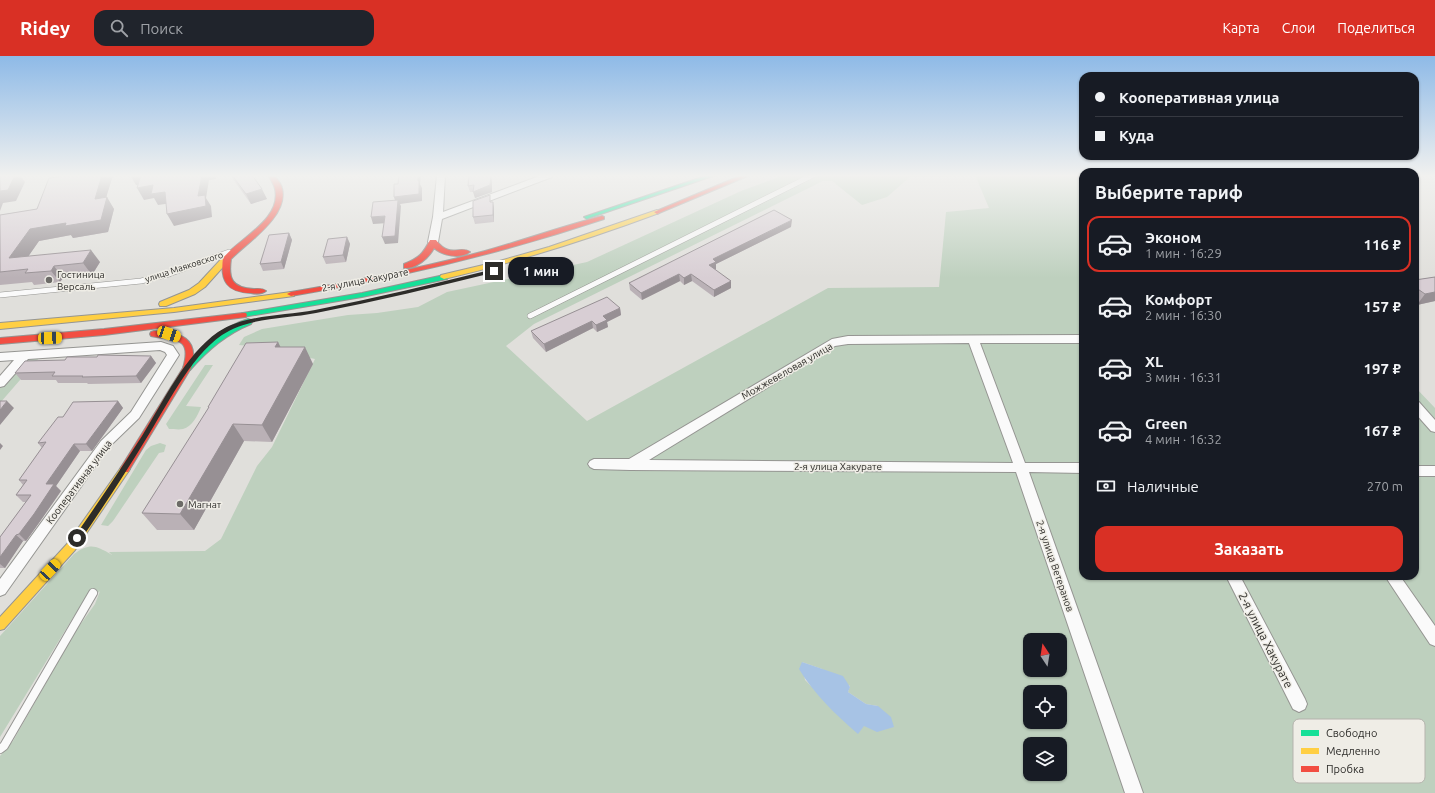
<!DOCTYPE html>
<html lang="ru">
<head>
<meta charset="utf-8">
<style>
	body { margin:0; font-family:Ubuntu,sans-serif; background:#20242c; color:#f1f3f6; height:100vh; display:flex; flex-direction:column; font-size:15px; white-space:nowrap }
	* { box-sizing:border-box; margin:0 }
	p { font-size:13px; color:#9ea1a6 }
	.icon { flex:none; width:22px; height:22px; fill:none; stroke:currentColor; stroke-width:2; stroke-linecap:round; stroke-linejoin:round }
	.map { position:relative; flex:1; overflow:hidden }
	.details { position:absolute; left:1079px; top:112px; width:340px; height:412px; display:flex; flex-direction:column; background:#171b24; border-radius:12px; box-shadow:0 1px 3px #0004 }
	.details>* { flex:none }
	.banner { position:absolute; left:1079px; top:16px; width:340px; height:88px; border-radius:12px; box-shadow:0 1px 3px #0004; display:grid; align-content:center; height:88px; padding:0 16px; background:#171b24 }
	.needle { width:26px; rotate:348deg }
	.controls { position:absolute; left:1023px; top:577px; display:grid; gap:8px }
	.controls a { display:grid; place-items:center; width:44px; height:44px; border-radius:8px; background:#171b24; box-shadow:0 1px 3px #0004; font-size:20px }
	.end { position:absolute; width:18px; height:18px; margin:-9px; border:5px solid #2d2c29; background:#fff; box-shadow:0 0 0 2px #fff }
	.from { border-radius:50% }
	.bubble { position:absolute; height:28px; border-radius:12px; background:#171b24; box-shadow:0 1px 3px #0004; font-size:13px; font-weight:700; line-height:28px; text-align:center }
	.car { position:absolute; width:12px; height:24px; margin:-12px -6px; border-radius:5px; box-shadow:0 0 3px 1px #0007; background:linear-gradient(#f5c518 24%,#345 0 40%,#f5c518 0 76%,#345 0 86%,#f5c518 0) }
	.banner b { display:flex; align-items:center; gap:14px; height:38px; font-size:15px }
	.banner b+b { border-top:1px solid #363941 }
	.banner i { width:10px; height:10px; background:#f1f3f6 }
	ul { padding:0; list-style:none }
	li { display:flex; align-items:center; gap:12px; height:56px; margin:0 8px 6px; padding:0 8px; border:2px solid transparent; border-radius:12px }
	li div { flex:1 }
	li b { display:block; font-size:15px }
	li em { font-style:normal; font-weight:700 }
	li.active { border-color:#d93025 }
	li>.icon { width:36px; height:36px; stroke-width:1.5 }
	h2 { padding:0 16px; font-size:18px; line-height:48px }
	.pay { display:flex; align-items:center; gap:10px; height:44px; padding:0 16px; font-size:15px }
	.pay p { margin-inline-start:auto }
	.cta { display:flex; gap:8px; margin-top:auto; padding:8px 16px }
	.cta a { flex:1; height:46px; border-radius:12px; background:#d93025; color:#fff; font-size:16px; font-weight:700; line-height:46px; text-align:center }
	header { display:flex; align-items:center; gap:24px; box-sizing:border-box; height:56px; padding:0 20px; background:#d93025; color:#fff }
	header strong { font-size:19px }
	nav { display:flex; gap:22px; margin-inline-start:auto; font-size:14px }
	.search { width:280px; height:36px; background:#20242c; display:flex; align-items:center; gap:10px; box-sizing:border-box; padding:0 14px; border-radius:12px; color:#9ea1a6; font-size:15px }
	.map>svg:first-child { display:block }
</style>
</head>
<body>
<header>
<strong>Ridey</strong>
<div class="search"><svg class="icon" aria-label="search" viewBox="0 0 24 24"><circle cx="10" cy="10" r="6"/><path d="M15 15l6 6"/></svg>Поиск</div>
<nav><a>Карта</a><a>Слои</a><a>Поделиться</a></nav>
</header>
<div class="map">
<svg width="1435" height="737" viewBox="0 0 1435 737">
	<rect width="100%" height="100%" fill="#e0dfdb"/>
	<path fill="#bed0be" fill-rule="evenodd" d="M784,119H967L944,121H910L887,141L862,149L832,125H823L534,268L506,290L587,365L828,232L939,231L946,156L989,152L975,119H1083V520H1415V331L1435,352V737H0V700L13,685L75,576L95,548L100,535L74,560L0,681V580L74,498C90,487 95,489 112,499L109,496L205,495L221,483L257,410L272,391L315,303L259,291L239,289L244,281L262,273L348,259L377,257L418,251L447,236L587,206L741,135ZM1030,584H1060V614H1030ZM802,606L822,613L850,630L848,636L866,648L878,650L858,677L805,624ZM1030,636H1060V666H1030ZM1030,688H1060V718H1030Z
		M40,301L0,347V329L24,303Z
		M205,309H213L186,350L201,351C198,359 192,371 183,373C179,374 173,373 169,373L166,368Z
		M160,387L166,389L164,396L159,397L113,465L108,470L101,469L146,394L151,390Z"/>
	<path fill="#a7c3e5" d="M802,606L843,620L850,631L848,636L866,648L878,650L891,661L894,671L877,676L864,670L858,678C836,659 814,638 799,613Z"/>
	<g fill="none" stroke-linecap="round" stroke-linejoin="round">
		<g stroke="#959592" stroke-width="6">
			<path id="lane-far1" d="M0,239L141,225L169,218L229,196
				M530,260L813,119"/>
		</g>
		<g stroke="#959592" stroke-width="10">
			<path id="lane" d="M0,693L4,690L93,537"/>
		</g>
		<g stroke="#959592" stroke-width="2">
			<path id="street" d="M437,119H445L443,156L542,119H553L552,121L442,163L438,186L433,189L428,186L433,161Z
				M1083,279V287H980L1025,407H1083V417L1029,416L1143,737H1125L1016,416L630,414L594,413L590,411L588,408L590,405L594,403H629L832,283L848,280ZM969,287L1013,407L649,404L835,290L848,288Z
				M161,286L173,290L179,299L139,362L109,391L5,538L0,540V523L101,385L131,356L167,299L165,296L160,294L28,303L4,330L0,331V320L14,304L0,305V297Z
				M1415,345L1419,346L1435,364V376L1431,375L1415,357Z
				M1415,410H1435V420H1415Z
				M1226,520H1240L1305,643L1307,648L1305,653L1299,656L1293,653Z
				M1385,520H1400L1435,570V590L1430,588Z"/>
		</g>
		<g stroke="#959592" stroke-width="2">
			<path id="fast" d="M708,119H716L589,162L587,163L584,161Z
				M444,219L448,221L447,223L362,241L243,261L239,259L243,257L362,237Z
				M248,263L251,264L252,266L251,268C226,278 208,294 190,314H184L183,312L184,310C202,290 222,271 248,263Z"/>
		</g>
		<g stroke="#959592" stroke-width="2">
			<path id="slow" d="M657,154L660,156L659,157C589,183 517,206 444,223L440,221L441,219L496,206L549,191Z
				M224,200H230L231,202L205,231L195,238L166,250H160L159,248L160,246L189,234L199,227Z
				M291,236H294V240L174,256L0,273V267L174,252Z
				M125,409L128,410L130,413L128,416L75,494L4,573L0,574V561L67,488L122,410Z"/>
		</g>
		<g stroke="#959592" stroke-width="2">
			<path id="jam" d="M268,119H274C277,123 281,127 282,132C289,160 248,186 231,203C228,223 232,232 254,233C258,233 262,232 266,235C262,238 256,238 251,237C227,236 220,225 223,202C240,182 282,163 275,133C274,128 270,123 268,119Z
				M742,119H750L659,157L657,158L654,156Z
				M602,160L604,161V163C502,197 398,222 291,240L287,238L291,236C356,225 421,212 485,195C524,184 563,170 602,160Z
				M430,184H436C450,203 460,189 470,196C460,203 443,200 434,192C429,202 416,213 404,212V208C419,202 423,198 430,184Z
				M243,257H246L247,259L246,261L104,279L0,288V282L104,273Z
				M154,275C180,276 200,282 191,312L128,416H122L120,413L183,312C193,279 173,285 151,280L150,278L151,276Z"/>
		</g>
		<use href="#lane-far1" stroke="#fafafa" stroke-width="5"/>
		<use href="#lane" stroke="#fafafa" stroke-width="8"/>
		<use href="#street" fill="#fafafa" fill-rule="evenodd"/>
		<use href="#fast" fill="#16e098" fill-rule="evenodd"/>
		<use href="#slow" fill="#ffcf43" fill-rule="evenodd"/>
		<use href="#jam" fill="#f24e42" fill-rule="evenodd"/>
	</g>
	<path fill="#bab1b6" d="M60,119H115H113L106,141L114,153L108,176L73,182L71,179L39,185L28,200L100,206L92,219L63,222L60,226L34,229L32,226L0,229V159L37,153Z
		M230,119H252L267,143L251,148Z
		M469,119H491L492,126V136L475,142L474,136H470L468,130Z
		M492,146L494,152V166L475,168L473,161Z
		M791,171L716,208V213H715L731,232L714,241L692,225L684,229L680,225L642,244L630,234L629,227Z
		M289,177L292,184L284,213L263,215L260,208Z
		M347,181L350,188L346,206L326,208L323,201Z
		M1435,221V245L1417,249L1415,247V224Z
		M620,252L621,259L607,266L608,271L597,276L593,272L546,296L533,282L531,275Z
		M278,286L280,291L313,308L272,386L244,385L194,474H157L142,457L209,352L208,351Z
		M151,300L156,307L141,327L88,328L87,327H58L56,324H21L15,317L65,304Z
		M118,345L123,352L92,395H80L56,430L61,435L41,464L26,485H23L5,512H0V481L26,446H23L16,439L23,429L19,424L42,392L38,387L63,361Z"/>
	<path fill="#979094" d="M5,119H20L25,126L16,145L3,147L0,155V135Z
		M102,119H115H113L102,155L95,143Z
		M130,119H144L149,127L136,129Z
		M202,119H216V123L209,124L206,142L211,150L212,161L174,170L167,158L198,140Z
		M418,119H421L420,128L422,132V145L400,148L401,150L398,187L385,188L382,181L396,148L394,141L418,125Z
		M491,119L492,126V136L475,142L473,136Z
		M153,129L165,136L172,147L158,149L154,142L144,144L137,132Z
		M262,133L267,143L251,148L246,138Z
		M107,141L114,153L108,176L73,182L71,179L39,185L19,214L9,202L30,173Z
		M493,146L494,152V166L493,159Z
		M385,160L388,167L373,168L371,161Z
		M792,164L791,171L716,208V213L709,216V209L713,203Z
		M289,177L292,184L284,213L281,206Z
		M347,181L350,188L346,206L343,199Z
		M91,194L100,206L92,219L83,207Z
		M54,210L63,222L60,226L51,215Z
		M679,218L680,225L642,244L641,237Z
		M691,218L692,225L684,229V222Z
		M731,225V232L714,241V234Z
		M1435,236V245L1417,249L1425,238Z
		M620,252L621,259L607,266L608,271L597,276L596,269L603,260Z
		M592,265L593,272L546,296L544,288Z
		M278,286L287,304L275,291Z
		M305,291L313,308L272,386L262,369Z
		M151,300L156,307L141,327L136,320Z
		M7,345L14,352L0,369V354Z
		M118,345L123,352L92,395L86,388Z
		M233,368L244,385L194,474L180,458Z
		M0,387L3,390L0,394Z
		M74,388L80,395L56,430L61,435L41,464L26,485L19,478L46,428Z
		M16,479L23,485L5,512L0,508V501Z"/>
	<path fill="#d8ced4" stroke="#979094" d="M0,119H15L8,134L0,135Z
		M60,119H102L95,143L107,141L101,164L65,170L66,167L30,173L9,202L91,194L83,207L54,210L51,215L25,217L28,213L0,216V159L37,153L49,122L59,121Z
		M141,119H202L198,140L205,139L206,150L167,158L165,136L151,138L153,129L137,132Z
		M232,119H252L262,133L246,138Z
		M399,119H418V125H419V138L394,141V128H398Z
		M469,119H491L490,129L473,136L474,129L468,130Z
		M490,139V146H493V159L473,161V145Z
		M398,144L395,180L382,181L385,160L371,161L373,146Z
		M774,154L792,164L713,203L716,206L709,209L731,225L714,234L691,218L684,222L679,218L641,237L629,227Z
		M289,177L281,206L260,208L269,179Z
		M347,181L343,199L323,201L328,183Z
		M1435,221V236L1425,238L1415,231V224Z
		M607,241L620,252L603,260L607,264L596,269L592,265L544,288L531,275Z
		M278,286L275,291H305L262,369L233,368L180,458L142,457L209,351H208L246,287Z
		M98,299L151,300L136,320L82,321L83,320H52L55,316L15,317L25,305L65,304L67,301H97Z
		M0,345H7L0,354Z
		M118,345L86,388H74L46,428H54L34,458L19,478L16,479L0,501V481L31,439H16L27,424H19L46,386L38,387L58,361H63L73,346Z"/>
	<linearGradient id="sky" x2="0" y2="1"><stop stop-color="#8ebae7"/><stop offset="0.54" stop-color="#f1f1ef"/><stop offset="1" stop-color="#f1f1ef" stop-opacity="0"/></linearGradient>
	<rect width="1435" height="222" fill="url(#sky)"/>
	<path fill="#2d2c29" d="M494,213L497,215L496,216C436,231 377,245 316,257C286,263 249,261 222,279C189,302 167,350 146,383C125,418 103,451 80,485H75V480C98,447 120,414 142,380C163,346 185,299 218,276C245,258 284,260 315,254C375,242 434,228 494,213Z"/>
	<g fill="#6c6b67" stroke="#efede6" stroke-width="1.5">
		<circle cx="49" cy="224" r="4"/>
		<circle cx="180" cy="448" r="4"/>
	</g>
	<g text-anchor="middle" dominant-baseline="central" stroke-width="3" stroke-linejoin="round" paint-order="stroke">
		<g font-size="9" fill="#2d2c29" stroke="#efede6">
			<text transform="translate(184 211) rotate(-18)">улица Маяковского</text>
		</g>
		<g font-size="10" fill="#2d2c29" stroke="#efede6" text-anchor="start">
			<text x="57" y="218">Гостиница<tspan x="57" dy="12">Версаль</tspan></text>
			<text x="188" y="448">Магнат</text>
		</g>
		<g font-size="10" fill="#2d2c29" stroke="#efede6">
			<text transform="translate(365 224) rotate(-11)">2-я улица Хакурате</text>
			<text transform="translate(787 315) rotate(-30)">Можжевеловая улица</text>
			<text x="838" y="410">2-я улица Хакурате</text>
			<text transform="translate(79 426) rotate(-53)">Кооперативная улица</text>
			<text transform="translate(1055 510) rotate(71)">2-я улица Ветеранов</text>
		</g>
		<g font-size="12" fill="#2d2c29" stroke="#efede6">
			<text transform="translate(1266 584) rotate(63)">2-я улица Хакурате</text>
		</g>
	</g>
	<rect x="1293" y="663" width="132" height="64" rx="6" fill="#efede6" stroke="#b5b3ad" stroke-width="1"/>
	<rect x="1301" y="674" width="18" height="6" fill="#16e098"/>
	<rect x="1301" y="692" width="18" height="6" fill="#ffcf43"/>
	<rect x="1301" y="710" width="18" height="6" fill="#f24e42"/>
	<g font-size="11" fill="#2d2c29">
		<text x="1326" y="681">Свободно</text>
		<text x="1326" y="699">Медленно</text>
		<text x="1326" y="717">Пробка</text>
	</g>
</svg>
<div class="controls">
<a><svg class="needle" viewBox="-14 -14 28 28"><path d="M0-13l5 13h-10z" fill="#e53935"/><path d="M0 13l5-13h-10z" fill="#9ea1a6"/></svg></a>
<a><svg class="icon" aria-label="locate" viewBox="0 0 24 24"><circle cx="12" cy="12" r="6"/><path d="M12 2v4M12 18v4M2 12h4M18 12h4"/></svg></a>
<a><svg class="icon" aria-label="layers" viewBox="0 0 24 24"><path d="M12 4l9 5-9 5-9-5zM3 14l9 5 9-5"/></svg></a>
</div>
<i class="end from" style="left:77px;top:482px"></i>
<i class="end" style="left:494px;top:215px"></i>
<div class="bubble" style="left:508px;top:201px;width:66px">1 мин</div>
<i class="car" style="left:169px;top:278px;rotate:109deg"></i>
<i class="car" style="left:50px;top:282px;rotate:88deg"></i>
<i class="car" style="left:50px;top:514px;rotate:43deg"></i>
<div class="banner">
<b><i class="from"></i>Кооперативная улица</b>
<b><i></i>Куда</b>
</div>
<section class="details">
<h2>Выберите тариф</h2>
<ul>
<li class="active"><svg class="icon" aria-label="car" viewBox="0 0 24 24"><path d="M5 17H2v-5l4-1 3-4h7l3 4 3 1v5h-3M9 17h6M6 11h13"/><circle cx="7" cy="17" r="2"/><circle cx="17" cy="17" r="2"/></svg><div><b>Эконом</b><p>1 мин · 16:29</p></div><em>116 ₽</em></li>
<li><svg class="icon" aria-label="car" viewBox="0 0 24 24"><path d="M5 17H2v-5l4-1 3-4h7l3 4 3 1v5h-3M9 17h6M6 11h13"/><circle cx="7" cy="17" r="2"/><circle cx="17" cy="17" r="2"/></svg><div><b>Комфорт</b><p>2 мин · 16:30</p></div><em>157 ₽</em></li>
<li><svg class="icon" aria-label="car" viewBox="0 0 24 24"><path d="M5 17H2v-5l4-1 3-4h7l3 4 3 1v5h-3M9 17h6M6 11h13"/><circle cx="7" cy="17" r="2"/><circle cx="17" cy="17" r="2"/></svg><div><b>XL</b><p>3 мин · 16:31</p></div><em>197 ₽</em></li>
<li><svg class="icon" aria-label="car" viewBox="0 0 24 24"><path d="M5 17H2v-5l4-1 3-4h7l3 4 3 1v5h-3M9 17h6M6 11h13"/><circle cx="7" cy="17" r="2"/><circle cx="17" cy="17" r="2"/></svg><div><b>Green</b><p>4 мин · 16:32</p></div><em>167 ₽</em></li>
</ul>
<div class="pay"><svg class="icon" aria-label="cash" viewBox="0 0 24 24"><path d="M3 7h18v10H3z"/><circle cx="12" cy="12" r="2"/></svg>Наличные<p>270 m</p></div>
<div class="cta"><a>Заказать</a></div>
</section>
</div>
</body>
</html>
